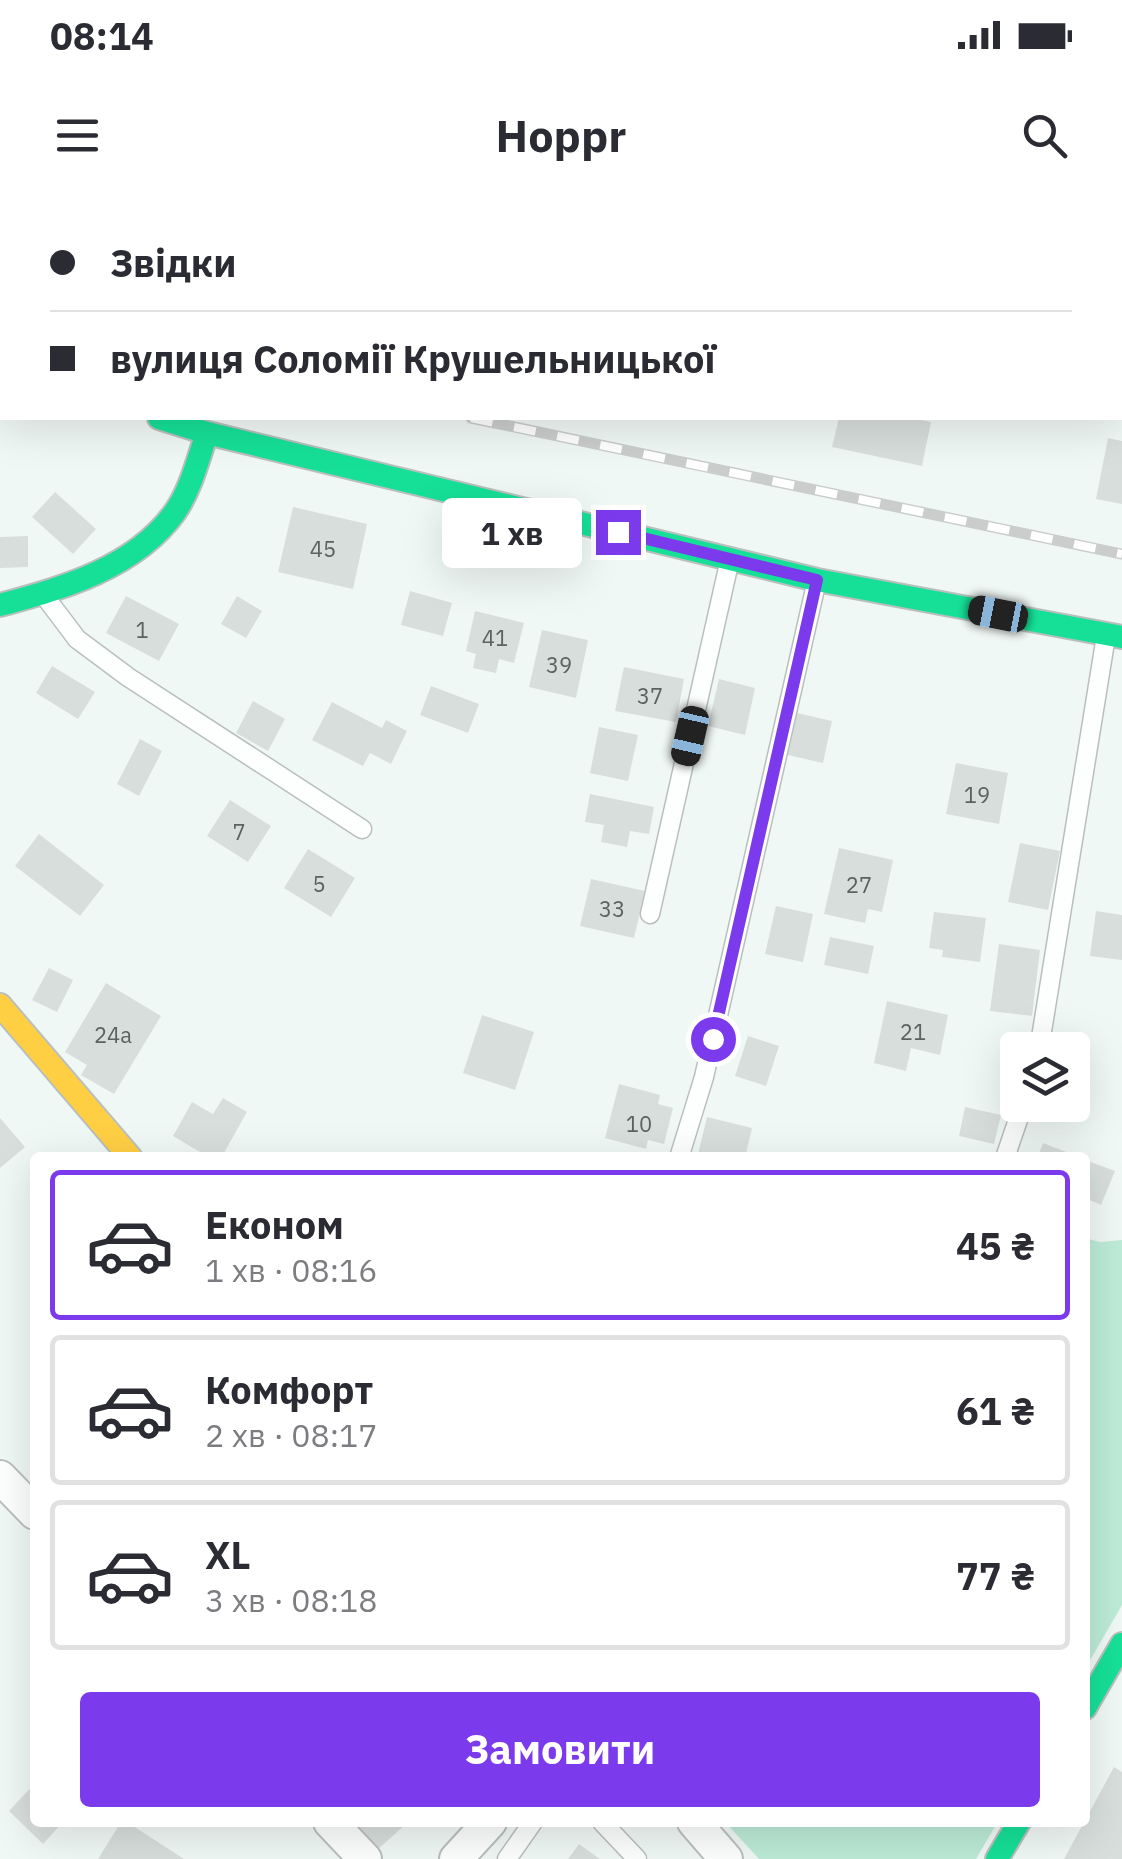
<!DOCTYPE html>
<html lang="uk">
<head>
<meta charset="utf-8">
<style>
	body { margin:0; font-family:"IBM Plex Sans",sans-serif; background:#f2f2f3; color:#2b2b33; height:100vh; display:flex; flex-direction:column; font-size:38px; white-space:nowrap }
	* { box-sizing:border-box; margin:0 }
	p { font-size:32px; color:#7c7c81 }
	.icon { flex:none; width:55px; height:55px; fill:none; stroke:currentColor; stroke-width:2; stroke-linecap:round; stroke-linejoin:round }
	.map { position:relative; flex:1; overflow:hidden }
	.sheet { position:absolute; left:30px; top:952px; width:1060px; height:675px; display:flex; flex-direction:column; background:#fff; border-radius:10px; box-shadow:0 10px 40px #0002 }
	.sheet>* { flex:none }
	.guide { position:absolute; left:0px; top:0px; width:1122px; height:220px; box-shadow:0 10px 40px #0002; display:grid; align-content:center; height:220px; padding:0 50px; background:#fff }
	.tools { position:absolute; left:1000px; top:832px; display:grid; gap:20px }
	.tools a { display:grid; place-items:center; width:90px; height:90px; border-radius:10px; background:#fff; box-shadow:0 10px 40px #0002; font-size:50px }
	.end { position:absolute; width:45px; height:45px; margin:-22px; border:12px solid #7c3aed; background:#fff; box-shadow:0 0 0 5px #fff }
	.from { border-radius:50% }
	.bubble { position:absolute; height:70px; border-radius:10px; background:#fff; box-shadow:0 10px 40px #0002; font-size:32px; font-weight:800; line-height:70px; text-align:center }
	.car { position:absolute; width:30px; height:60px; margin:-30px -15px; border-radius:12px; box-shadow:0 0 8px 2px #0007; background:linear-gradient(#222 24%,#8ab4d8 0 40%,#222 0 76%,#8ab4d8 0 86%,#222 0) }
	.guide b { display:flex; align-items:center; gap:35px; height:95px; font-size:38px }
	.guide b+b { border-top:2px solid #e1e1e2 }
	.guide i { width:25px; height:25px; background:#2b2b33 }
	ul { padding:18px 0 0; list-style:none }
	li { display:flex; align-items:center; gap:30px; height:150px; margin:0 20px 15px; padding:0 30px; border:5px solid #e1e1e2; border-radius:10px }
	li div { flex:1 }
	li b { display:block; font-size:38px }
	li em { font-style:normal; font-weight:800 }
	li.active { border-color:#7c3aed }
	li>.icon { width:90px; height:90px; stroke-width:1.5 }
	.cta { display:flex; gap:20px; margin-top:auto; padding:20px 50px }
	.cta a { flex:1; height:115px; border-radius:10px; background:#7c3aed; color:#fff; font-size:40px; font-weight:800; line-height:115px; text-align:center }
	.status { display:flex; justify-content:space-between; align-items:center; height:70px; padding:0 50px; background:#fff; direction:ltr }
	.status svg { height:28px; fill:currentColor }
	header { display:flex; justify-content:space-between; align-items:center; height:130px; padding:0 50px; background:#fff; font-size:45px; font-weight:800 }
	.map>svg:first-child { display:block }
</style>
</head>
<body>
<div class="status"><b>08:14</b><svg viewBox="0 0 49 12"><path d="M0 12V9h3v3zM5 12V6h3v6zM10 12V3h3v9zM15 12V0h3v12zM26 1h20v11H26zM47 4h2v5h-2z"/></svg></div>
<header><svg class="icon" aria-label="menu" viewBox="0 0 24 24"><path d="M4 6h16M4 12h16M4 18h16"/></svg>Hoppr<svg class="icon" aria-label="search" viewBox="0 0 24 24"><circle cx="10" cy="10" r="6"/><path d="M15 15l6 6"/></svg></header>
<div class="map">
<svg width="1122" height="1659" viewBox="0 0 1122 1659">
	<rect width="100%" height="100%" fill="#f0f8f5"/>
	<path fill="#bcebd7" d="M47,0H305L49,2Z
		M403,0H942L401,2Z
		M1085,1038L1100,1042L1122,1040V1405L1085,1469Z
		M726,1623H997L976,1659H759Z"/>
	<path fill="#d8dedc" d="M839,218H910L931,222L922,266L832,247Z
		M1108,238L1122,241V304L1096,299Z
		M55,292L96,329L73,354L32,317Z
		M293,307L367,324L353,389L278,372Z
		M28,336V367L0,368V337Z
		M410,391L452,403L443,436L401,425Z
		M126,396L179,424L159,461L106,433Z
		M237,396L262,411L246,438L221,424Z
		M475,411L524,423L514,463L499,459L496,473L473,468L476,454L466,451Z
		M542,430L588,440L576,498L529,487Z
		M52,466L95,492L78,519L36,493Z
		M624,467L684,479L676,522L615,511Z
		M719,479L755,488L745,535L708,526Z
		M431,486L479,504L468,533L420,515Z
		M253,501L285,519L268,551L236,533Z
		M332,502L382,528L386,520L407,531L391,564L370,553L363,566L312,540Z
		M797,513L832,521L823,563L788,555Z
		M599,527L638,535L628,581L590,573Z
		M140,539L162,551L139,596L117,584Z
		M956,563L1008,573L999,624L946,614Z
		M590,594L654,607L649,634L630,631L627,647L601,642L604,625L585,622Z
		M230,600L271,626L248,662L207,636Z
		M39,634L104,685L80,716L15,666Z
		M1020,643L1060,651L1048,710L1008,702Z
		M839,648L893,660L882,712L868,709L865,723L824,714Z
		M308,649L355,678L331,717L284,688Z
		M591,679L645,691L634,738L580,726Z
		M776,706L813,714L803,762L765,754Z
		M1096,711L1122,715V760L1090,756Z
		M934,712L986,718L980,762L942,757L943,750L929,748Z
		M830,737L874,746L868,774L824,765Z
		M999,744L1040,750L1032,816L990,811Z
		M49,768L73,780L57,812L32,800Z
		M106,783L161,816L114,894L81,875L87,865L65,852Z
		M887,801L948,815L940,855L911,848L906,871L874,863Z
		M482,815L534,832L515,890L463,873Z
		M748,836L779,846L766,886L735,876Z
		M619,884L660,895L658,904L673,908L664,944L648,940L646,949L605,938Z
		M223,898L247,912L221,958H210L173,936L192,902L213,914Z
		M965,907L1001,915L994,944L959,936Z
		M707,917L752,928L745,958L698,954Z
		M0,918L25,947L0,968Z
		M1043,943L1079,957V958H1037Z
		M1085,960L1115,971L1101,1005L1085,998Z
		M1114,1567L1122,1572V1659H1064Z
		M35,1583V1622H63L43,1644L9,1611Z
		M121,1622H127L184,1659H98Z
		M355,1622H403L405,1625L378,1649Z
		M579,1644L600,1659H568Z"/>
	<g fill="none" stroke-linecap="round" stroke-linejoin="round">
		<g stroke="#babfbd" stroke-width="21">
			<path id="lane" d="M43,394L77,439L128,477L362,629
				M650,714L730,359
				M1039,850L1106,436
				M679,958L704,877L817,380
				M1005,958L1023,905
				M602,1622L637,1659
				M507,1659L533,1622"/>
		</g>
		<g stroke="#babfbd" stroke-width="36">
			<path id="street" d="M19,0L22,2
				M380,2L383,0
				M0,155L2,156
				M0,1277L35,1313
				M330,1622L365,1659
				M694,1622L726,1659
				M456,1659L490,1622"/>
		</g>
		<g stroke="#babfbd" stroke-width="26">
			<path id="fast" d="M159,218L207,233L817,380L1122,437
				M0,405C63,388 135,368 175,312C191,289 198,259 207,233
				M1085,1508L1122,1444
				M997,1659L1019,1622"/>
		</g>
		<g stroke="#babfbd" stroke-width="26">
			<path id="slow" d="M0,805L131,958"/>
		</g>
		<use href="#lane" stroke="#fdfefe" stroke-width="18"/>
		<use href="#street" stroke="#fdfefe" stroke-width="32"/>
		<use href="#fast" stroke="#16e098" stroke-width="22"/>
		<use href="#slow" stroke="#ffcf43" stroke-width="22"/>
		<g stroke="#cacdcb" stroke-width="11">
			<path id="rail" d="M0,60L2,62
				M471,218L1122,354"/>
		</g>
		<use href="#rail" stroke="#fff" stroke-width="8" stroke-dasharray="22" stroke-linecap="butt"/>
	</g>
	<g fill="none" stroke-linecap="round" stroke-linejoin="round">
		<path stroke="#7c3aed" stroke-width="12" d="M618,332L817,380L713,839"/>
	</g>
	<g text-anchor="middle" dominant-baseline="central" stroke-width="9" stroke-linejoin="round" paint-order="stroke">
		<g font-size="22" fill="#5c625f">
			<text x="323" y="348">45</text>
			<text x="142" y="429">1</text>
			<text x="495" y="437">41</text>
			<text x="559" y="464">39</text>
			<text x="650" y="495">37</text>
			<text x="977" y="594">19</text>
			<text x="239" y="631">7</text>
			<text x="319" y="683">5</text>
			<text x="859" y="684">27</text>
			<text x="612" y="708">33</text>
			<text x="913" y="831">21</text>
			<text x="113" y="834">24а</text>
			<text x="639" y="923">10</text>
		</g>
	</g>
</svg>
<div class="tools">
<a><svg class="icon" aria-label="layers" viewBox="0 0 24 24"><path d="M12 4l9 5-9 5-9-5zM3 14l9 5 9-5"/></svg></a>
</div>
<i class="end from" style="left:713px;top:839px"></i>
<i class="end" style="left:618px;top:332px"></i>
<div class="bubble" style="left:442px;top:298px;width:140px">1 хв</div>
<i class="car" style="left:998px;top:414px;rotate:281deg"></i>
<i class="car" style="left:690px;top:536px;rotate:193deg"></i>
<div class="guide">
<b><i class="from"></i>Звідки</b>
<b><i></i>вулиця Соломії Крушельницької</b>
</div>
<section class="sheet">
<ul>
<li class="active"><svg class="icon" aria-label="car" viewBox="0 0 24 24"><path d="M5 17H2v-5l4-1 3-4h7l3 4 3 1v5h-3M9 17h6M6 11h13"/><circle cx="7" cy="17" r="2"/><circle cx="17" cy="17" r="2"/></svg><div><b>Економ</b><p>1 хв · 08:16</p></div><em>45 ₴</em></li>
<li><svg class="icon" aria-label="car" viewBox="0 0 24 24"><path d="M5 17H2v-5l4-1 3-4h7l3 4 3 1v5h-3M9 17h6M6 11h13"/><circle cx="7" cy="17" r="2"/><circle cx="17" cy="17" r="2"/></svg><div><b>Комфорт</b><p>2 хв · 08:17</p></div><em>61 ₴</em></li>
<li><svg class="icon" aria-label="car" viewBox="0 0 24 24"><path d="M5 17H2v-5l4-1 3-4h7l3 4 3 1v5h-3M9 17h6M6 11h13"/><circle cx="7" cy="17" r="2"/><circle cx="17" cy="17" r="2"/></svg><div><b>XL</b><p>3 хв · 08:18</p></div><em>77 ₴</em></li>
</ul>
<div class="cta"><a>Замовити</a></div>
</section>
</div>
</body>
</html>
